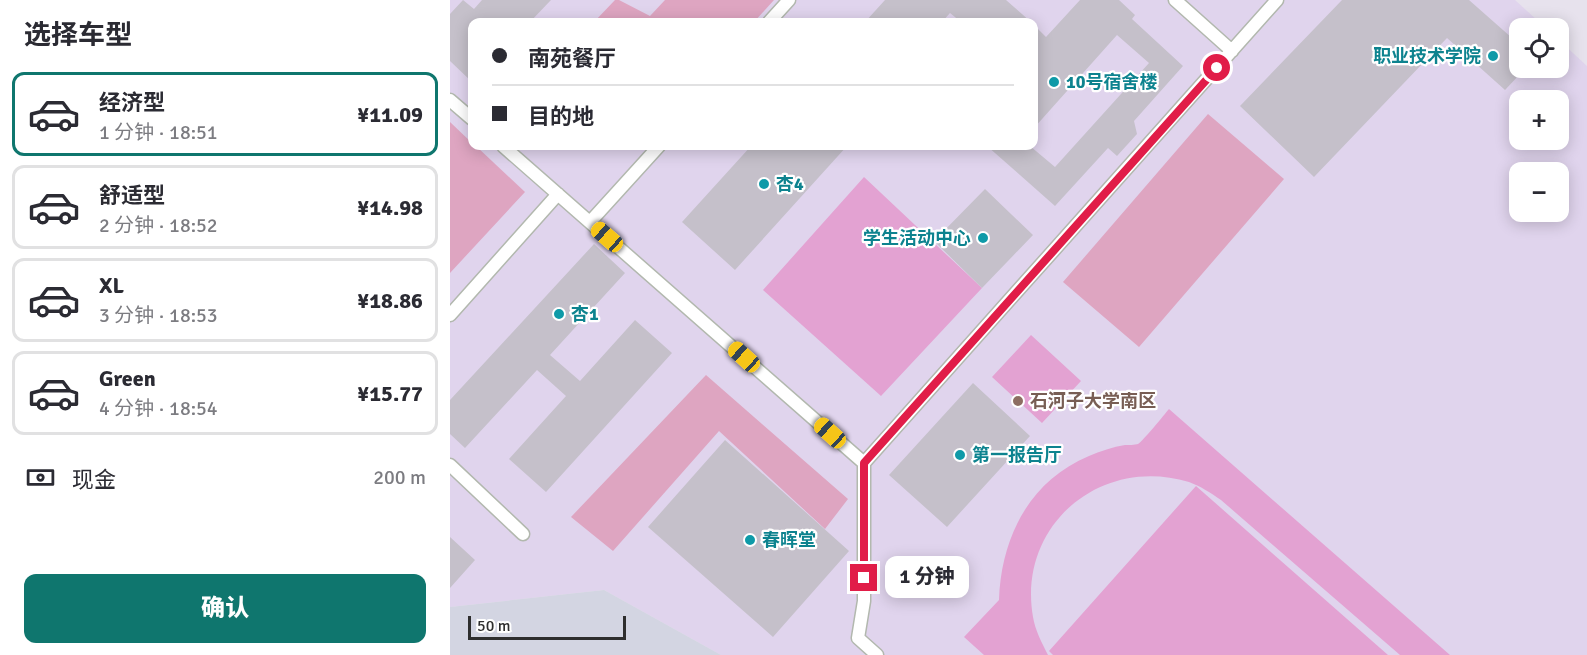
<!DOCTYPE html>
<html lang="zh">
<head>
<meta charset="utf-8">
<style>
	body { margin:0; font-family:Signika,"Noto Sans SC",sans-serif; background:#f7f7f7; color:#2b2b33; height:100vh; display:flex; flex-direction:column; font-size:22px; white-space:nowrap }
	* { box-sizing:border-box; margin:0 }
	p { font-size:20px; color:#7c7c81 }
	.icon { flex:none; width:33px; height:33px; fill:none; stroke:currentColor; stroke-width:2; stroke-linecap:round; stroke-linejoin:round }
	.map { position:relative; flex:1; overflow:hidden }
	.drawer { display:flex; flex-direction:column; background:#fff; width:450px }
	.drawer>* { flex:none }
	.top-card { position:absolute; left:18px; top:18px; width:570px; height:132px; border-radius:12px; box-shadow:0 3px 15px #0003; display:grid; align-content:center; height:132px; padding:0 24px; background:#fff }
	.fabs { position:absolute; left:1059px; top:18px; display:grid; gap:12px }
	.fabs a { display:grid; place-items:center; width:60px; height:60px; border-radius:12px; background:#fff; box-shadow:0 3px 15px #0003; font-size:30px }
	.scale { position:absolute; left:18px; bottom:15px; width:158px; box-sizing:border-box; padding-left:6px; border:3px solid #2e2e2e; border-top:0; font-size:16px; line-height:21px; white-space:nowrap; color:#2e2e2e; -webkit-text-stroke:4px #fff; paint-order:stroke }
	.end { position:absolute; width:27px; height:27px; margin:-14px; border:8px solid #e11d48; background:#fff; box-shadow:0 0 0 3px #fff }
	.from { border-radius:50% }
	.bubble { position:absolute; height:42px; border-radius:12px; background:#fff; box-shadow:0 3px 15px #0003; font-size:20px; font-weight:800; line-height:42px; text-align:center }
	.car { position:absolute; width:18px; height:36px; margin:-18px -9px; border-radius:8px; box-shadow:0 0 4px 2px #0007; background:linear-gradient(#f5c518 24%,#345 0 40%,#f5c518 0 76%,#345 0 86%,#f5c518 0) }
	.top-card b { display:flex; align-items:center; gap:21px; height:57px; font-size:22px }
	.top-card b+b { border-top:2px solid #e1e1e2 }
	.top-card i { width:15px; height:15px; background:#2b2b33 }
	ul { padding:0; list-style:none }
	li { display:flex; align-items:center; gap:18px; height:84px; margin:0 12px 9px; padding:0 12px; border:3px solid #e1e1e2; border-radius:12px }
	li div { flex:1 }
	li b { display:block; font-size:22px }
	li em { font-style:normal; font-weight:800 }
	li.current { border-color:#0f766e }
	li>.icon { width:54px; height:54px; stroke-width:1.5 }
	h2 { padding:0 24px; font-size:27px; line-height:72px }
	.pay { display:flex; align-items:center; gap:15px; height:66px; padding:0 24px; font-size:22px }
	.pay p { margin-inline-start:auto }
	.action { display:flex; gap:12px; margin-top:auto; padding:12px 24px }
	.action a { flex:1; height:69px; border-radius:12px; background:#0f766e; color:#fff; font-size:24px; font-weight:800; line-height:69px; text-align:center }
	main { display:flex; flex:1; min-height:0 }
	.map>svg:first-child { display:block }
</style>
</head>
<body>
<main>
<section class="drawer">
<h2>选择车型</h2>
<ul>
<li class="current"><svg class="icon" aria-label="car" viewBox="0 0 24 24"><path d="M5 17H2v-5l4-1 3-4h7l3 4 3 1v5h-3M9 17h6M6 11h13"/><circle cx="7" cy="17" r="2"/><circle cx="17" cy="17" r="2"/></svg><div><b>经济型</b><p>1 分钟 · 18:51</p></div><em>¥11.09</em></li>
<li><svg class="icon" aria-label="car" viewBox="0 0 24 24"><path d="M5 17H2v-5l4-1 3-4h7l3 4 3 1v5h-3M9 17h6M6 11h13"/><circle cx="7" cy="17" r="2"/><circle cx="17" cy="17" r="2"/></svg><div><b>舒适型</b><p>2 分钟 · 18:52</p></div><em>¥14.98</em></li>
<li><svg class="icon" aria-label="car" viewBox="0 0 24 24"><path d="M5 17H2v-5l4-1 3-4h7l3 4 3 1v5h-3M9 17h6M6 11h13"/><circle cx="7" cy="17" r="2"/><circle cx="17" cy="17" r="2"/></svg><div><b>XL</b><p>3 分钟 · 18:53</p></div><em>¥18.86</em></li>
<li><svg class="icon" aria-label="car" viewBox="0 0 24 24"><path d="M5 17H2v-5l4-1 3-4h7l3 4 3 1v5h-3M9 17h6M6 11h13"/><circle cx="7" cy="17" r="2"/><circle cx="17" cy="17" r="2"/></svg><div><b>Green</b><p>4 分钟 · 18:54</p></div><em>¥15.77</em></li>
</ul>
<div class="pay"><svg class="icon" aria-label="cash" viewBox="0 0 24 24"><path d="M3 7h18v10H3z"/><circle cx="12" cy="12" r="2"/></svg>现金<p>200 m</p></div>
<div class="action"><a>确认</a></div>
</section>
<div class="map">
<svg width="1137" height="655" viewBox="0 0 1137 655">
	<rect width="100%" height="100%" fill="#e7e2ed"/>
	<path fill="#e0d4ed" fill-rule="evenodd" d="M0,0H1065L1096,28H1070V68H1108L1109,40L1137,66V655H271L154,590L0,607ZM22,22H584V146H22ZM1070,100H1108V140H1070ZM1070,172H1108V212H1070Z"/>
	<path fill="#d3d5e2" d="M154,590L271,655H0V607Z"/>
	<path fill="#dea5c1" d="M165,0H169L200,16L215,0H324L304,22H144Z
		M758,114L834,179L689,347L613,282Z
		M0,122L22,143V146H26L75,192L0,273Z
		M256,375L398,499L375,529L269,431L163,551L121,517Z"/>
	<path fill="#e3a2d2" d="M414,177L532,288L431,396L313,290Z
		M581,335L631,381L592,423L542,377Z
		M719,409L1000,655H950L771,500C761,493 750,486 739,482C651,455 567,525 583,617C585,630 592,643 598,655H534L514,637L549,600C551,538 579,481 639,456C650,451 663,447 675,445C678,445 685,445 688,444C693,441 714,415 719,409Z
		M746,486L938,655H603L599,651Z"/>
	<path fill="#c5c0ca" d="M13,0L24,9L32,0H101L80,22H22V82L0,61V14Z
		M435,0H556L581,22H511L500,13L492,22H415Z
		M630,0H669L685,15L682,19L733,66L684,121L687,134L667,156L658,148L605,206L537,146H580L605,167L699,63L667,35L584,128V25L596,37Z
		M892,0H1019L1070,45V74L1055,90L997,38L864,177L790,106Z
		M301,146H397L285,270L232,222Z
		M535,189L583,235L532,288L484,241Z
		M144,244L175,273L100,355L130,381L185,320L222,353L96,492L59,459L116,396L87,370L15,448L0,434V400Z
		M523,383L580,436L497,527L439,475Z
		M275,440L399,551L323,637L198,527Z
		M0,537L25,560L0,588Z"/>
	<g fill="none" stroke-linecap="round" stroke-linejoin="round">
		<g stroke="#b2b8ae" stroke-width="15">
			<path id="lane" d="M725,0L782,51
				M319,22L339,0
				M0,100L22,119
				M53,146L414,463V601L408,638L427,655
				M140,222L209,146
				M0,315L108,194
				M414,463L827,0
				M0,465L73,534"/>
		</g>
		<use href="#lane" stroke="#fff" stroke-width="12"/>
	</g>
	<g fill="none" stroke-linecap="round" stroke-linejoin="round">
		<path stroke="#e11d48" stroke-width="8" d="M414,578V463L767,68"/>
	</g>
	<g fill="#0f9aa8" stroke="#fff" stroke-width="2">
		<circle cx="1043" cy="56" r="6"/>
		<circle cx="604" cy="82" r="6"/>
		<circle cx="314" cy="184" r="6"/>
		<circle cx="533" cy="238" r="6"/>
		<circle cx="109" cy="314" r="6"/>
		<circle cx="510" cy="455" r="6"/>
		<circle cx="300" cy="540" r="6"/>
	</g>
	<circle fill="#8d6e63" stroke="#fff" stroke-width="2" cx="568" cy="401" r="6"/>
	<g text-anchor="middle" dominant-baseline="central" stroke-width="4.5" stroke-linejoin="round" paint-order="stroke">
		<g font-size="18" font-weight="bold" fill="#0d838f" stroke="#fff" text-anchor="start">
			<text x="1031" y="56" text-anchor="end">职业技术学院</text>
			<text x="616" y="82">10号宿舍楼</text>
			<text x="326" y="184">杏4</text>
			<text x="521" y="238" text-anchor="end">学生活动中心</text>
			<text x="121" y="314">杏1</text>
			<text x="522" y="455">第一报告厅</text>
			<text x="312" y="540">春晖堂</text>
		</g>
		<g font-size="18" font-weight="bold" fill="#785e54" stroke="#fff" text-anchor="start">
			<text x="580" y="401">石河子大学南区</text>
		</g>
	</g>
</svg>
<div class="fabs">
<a><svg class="icon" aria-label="locate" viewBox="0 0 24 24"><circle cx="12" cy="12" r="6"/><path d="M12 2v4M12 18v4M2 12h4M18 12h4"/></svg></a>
<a>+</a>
<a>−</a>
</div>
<div class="scale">50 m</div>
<i class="end from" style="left:767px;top:68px"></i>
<i class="end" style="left:414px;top:578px"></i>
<div class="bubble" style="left:435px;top:556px;width:84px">1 分钟</div>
<i class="car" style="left:157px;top:237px;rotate:311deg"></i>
<i class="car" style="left:294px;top:357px;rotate:312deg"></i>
<i class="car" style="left:380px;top:433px;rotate:312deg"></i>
<div class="top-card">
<b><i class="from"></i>南苑餐厅</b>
<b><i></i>目的地</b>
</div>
</div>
</main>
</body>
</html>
